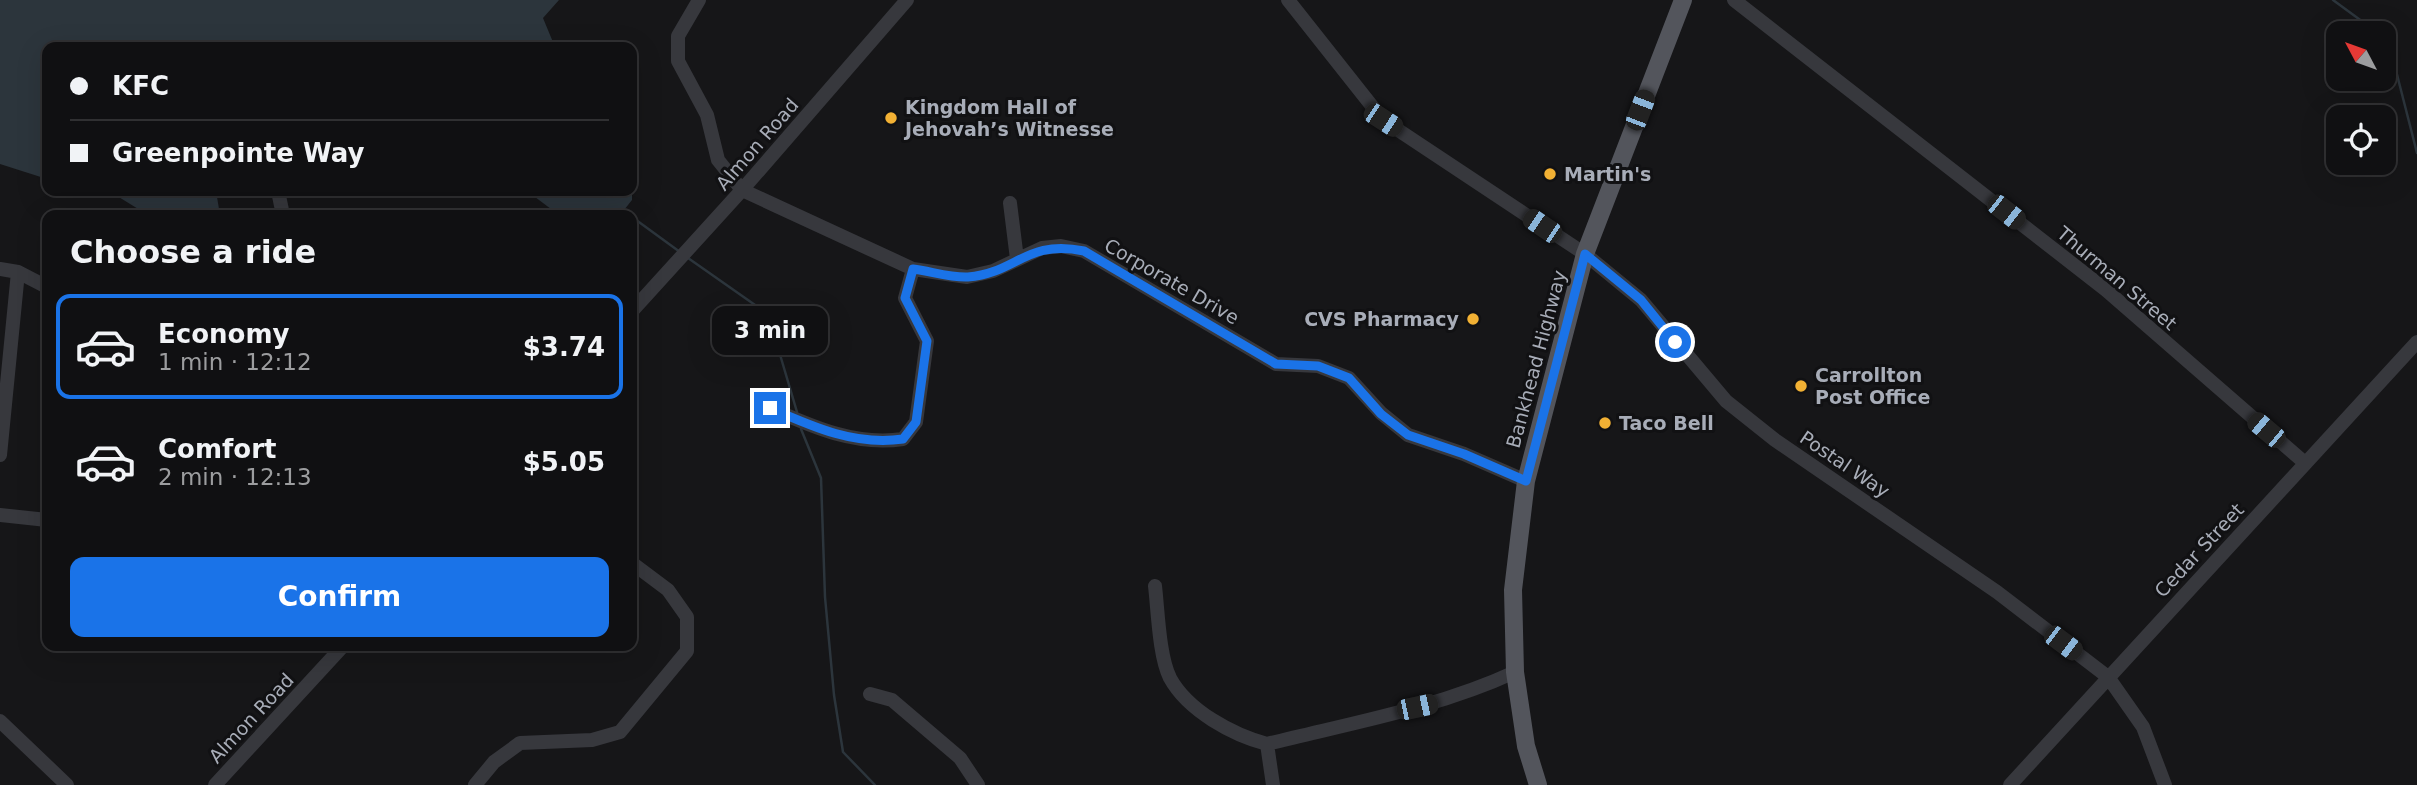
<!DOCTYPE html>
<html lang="en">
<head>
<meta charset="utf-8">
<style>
	body { margin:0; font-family:"DejaVu Sans",sans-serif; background:#1e1e20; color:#f1f3f6; height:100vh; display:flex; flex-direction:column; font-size:26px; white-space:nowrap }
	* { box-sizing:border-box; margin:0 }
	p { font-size:23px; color:#9c9d9f }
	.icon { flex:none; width:38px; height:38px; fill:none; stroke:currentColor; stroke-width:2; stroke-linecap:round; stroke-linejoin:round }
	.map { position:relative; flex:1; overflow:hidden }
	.sheet { position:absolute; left:42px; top:210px; width:595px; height:441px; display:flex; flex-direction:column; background:#101012; border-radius:14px; box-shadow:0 7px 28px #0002,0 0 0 2px #303032 }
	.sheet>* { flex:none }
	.guide { position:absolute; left:42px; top:42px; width:595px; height:154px; border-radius:14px; box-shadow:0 7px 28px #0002,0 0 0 2px #303032; display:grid; align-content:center; height:154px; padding:0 28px; background:#101012 }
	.needle { width:46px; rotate:311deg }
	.tools { position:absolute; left:2326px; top:21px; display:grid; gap:14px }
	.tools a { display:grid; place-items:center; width:70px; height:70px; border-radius:14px; background:#101012; box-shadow:0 7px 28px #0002,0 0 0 2px #303032; font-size:35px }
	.end { position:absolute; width:32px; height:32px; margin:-16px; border:9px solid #1a73e8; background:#fff; box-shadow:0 0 0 4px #fff }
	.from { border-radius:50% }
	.bubble { position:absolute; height:49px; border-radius:14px; background:#101012; box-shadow:0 7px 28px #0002,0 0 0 2px #303032; font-size:23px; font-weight:800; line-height:49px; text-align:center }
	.car { position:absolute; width:21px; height:42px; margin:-21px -10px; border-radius:9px; box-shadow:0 0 5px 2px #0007; background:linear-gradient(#222 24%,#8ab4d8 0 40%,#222 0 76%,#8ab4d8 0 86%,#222 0) }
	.guide b { display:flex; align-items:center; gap:24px; height:66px; font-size:26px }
	.guide b+b { border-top:2px solid #303032 }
	.guide i { width:18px; height:18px; background:#f1f3f6 }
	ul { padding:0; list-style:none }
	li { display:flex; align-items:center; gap:21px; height:105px; margin:0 14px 10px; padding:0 14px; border:4px solid transparent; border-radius:14px }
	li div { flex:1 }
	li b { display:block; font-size:26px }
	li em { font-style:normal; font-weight:800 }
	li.current { border-color:#1a73e8 }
	li>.icon { width:63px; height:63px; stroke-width:1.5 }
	h2 { padding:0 28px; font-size:32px; line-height:84px }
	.cta { display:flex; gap:14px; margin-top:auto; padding:14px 28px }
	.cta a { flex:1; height:80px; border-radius:14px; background:#1a73e8; color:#fff; font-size:28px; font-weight:800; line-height:80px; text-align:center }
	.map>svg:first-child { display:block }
</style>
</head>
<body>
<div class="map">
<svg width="2417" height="785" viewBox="0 0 2417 785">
	<rect width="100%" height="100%" fill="#161618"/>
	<path fill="#2c353c" d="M0,0H559L543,18L555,47H47V179L0,164Z
		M632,177V200L620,215H559L527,191H632Z
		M109,191H216L220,215H148Z"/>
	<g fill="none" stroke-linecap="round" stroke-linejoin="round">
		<path stroke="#2c353c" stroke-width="2.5" d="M2333,0L2378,33
			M2384,41L2392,55L2417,153
			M622,208L630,215
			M632,217L680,252
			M688,258L768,314L797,412
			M801,429L821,478L825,597L834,695L843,752L875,785"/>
		<path stroke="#37383d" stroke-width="14" d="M699,0L678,36V61L707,115L718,160L742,190L913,269L967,277L993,271L1042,248L1061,246L1084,251L1276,364L1318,366L1349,378L1381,413L1408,435L1464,454L1526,481
			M1288,0L1383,120L1585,254L1641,300L1726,401L1775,440L1997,592L2108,677L2143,727L2165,785
			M1734,0L2106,290L2305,463
			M278,191L283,215
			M1010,203L1017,259
			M0,269L18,272L47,287
			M632,311L742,190L907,0
			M770,408C813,427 855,446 903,439L916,422L927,341L905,298L913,269
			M0,455L18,272
			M0,515L47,520
			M1155,586C1158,611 1159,656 1170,678C1188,711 1233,735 1267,744C1351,723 1437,708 1515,672
			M870,694L892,700L960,758L978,785
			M0,721L67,785
			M1267,744L1273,785
			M215,785L343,646
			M475,785L494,762L520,743L592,740L620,732L687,651V617L668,590L632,563
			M2010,785L2417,342"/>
		<path stroke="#53555c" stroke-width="18" d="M1538,785L1526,746L1515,672L1513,590L1526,481L1585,254L1683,0"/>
	</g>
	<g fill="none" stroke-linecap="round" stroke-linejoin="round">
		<path stroke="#1a73e8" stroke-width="9" d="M770,408C813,427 855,446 903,439L916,422L927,341L905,298L913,269C930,271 951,278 968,277C1017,273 1026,239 1084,251L1276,364L1318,366L1349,378L1381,414L1408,435L1464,454L1526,481L1585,254L1641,300L1675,342"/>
	</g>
	<g fill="#f2b134" stroke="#111113" stroke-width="2.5">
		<circle cx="891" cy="118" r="7"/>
		<circle cx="1550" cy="174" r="7"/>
		<circle cx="1473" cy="319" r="7"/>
		<circle cx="1801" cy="386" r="7"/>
		<circle cx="1605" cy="423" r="7"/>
	</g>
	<g text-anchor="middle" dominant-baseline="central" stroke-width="6" stroke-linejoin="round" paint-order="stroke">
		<g font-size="19" font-weight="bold" fill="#a8adb8" stroke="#111113" text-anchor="start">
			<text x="905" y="107">Kingdom Hall of<tspan x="905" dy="22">Jehovah’s Witnesse</tspan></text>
			<text x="1564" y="174">Martin's</text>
			<text x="1459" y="319" text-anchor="end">CVS Pharmacy</text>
			<text x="1815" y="375">Carrollton<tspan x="1815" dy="22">Post Office</tspan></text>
			<text x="1619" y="423">Taco Bell</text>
		</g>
		<g font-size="19" fill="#a8adb8" stroke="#111113">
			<text transform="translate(757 144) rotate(-49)">Almon Road</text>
			<text transform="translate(2117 278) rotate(40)">Thurman Street</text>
			<text transform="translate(1172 281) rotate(30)">Corporate Drive</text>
			<text transform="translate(1536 359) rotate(-75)">Bankhead Highway</text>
			<text transform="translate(1845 464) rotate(34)">Postal Way</text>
			<text transform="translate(2199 550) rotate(-47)">Cedar Street</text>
			<text transform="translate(251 718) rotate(-47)">Almon Road</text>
		</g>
	</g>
</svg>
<div class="tools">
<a><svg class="needle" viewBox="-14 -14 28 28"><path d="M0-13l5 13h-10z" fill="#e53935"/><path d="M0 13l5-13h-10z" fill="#9c9d9f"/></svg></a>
<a><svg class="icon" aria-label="locate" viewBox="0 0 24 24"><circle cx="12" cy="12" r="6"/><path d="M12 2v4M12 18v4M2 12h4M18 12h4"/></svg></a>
</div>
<i class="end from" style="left:1675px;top:342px"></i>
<i class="end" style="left:770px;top:408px"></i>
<div class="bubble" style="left:712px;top:306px;width:116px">3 min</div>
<i class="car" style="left:1640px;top:110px;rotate:21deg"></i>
<i class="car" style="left:1383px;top:120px;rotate:123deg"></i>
<i class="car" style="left:2006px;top:212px;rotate:128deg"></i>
<i class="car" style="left:1542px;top:226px;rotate:304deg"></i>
<i class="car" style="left:2266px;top:430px;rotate:310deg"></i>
<i class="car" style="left:2063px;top:643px;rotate:127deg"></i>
<i class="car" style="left:1417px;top:707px;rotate:78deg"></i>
<div class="guide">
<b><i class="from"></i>KFC</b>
<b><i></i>Greenpointe Way</b>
</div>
<section class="sheet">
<h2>Choose a ride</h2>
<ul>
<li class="current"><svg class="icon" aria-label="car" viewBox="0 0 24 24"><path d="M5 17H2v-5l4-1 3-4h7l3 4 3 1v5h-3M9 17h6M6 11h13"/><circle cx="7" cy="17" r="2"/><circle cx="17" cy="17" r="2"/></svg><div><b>Economy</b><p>1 min · 12:12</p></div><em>$3.74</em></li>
<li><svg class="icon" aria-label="car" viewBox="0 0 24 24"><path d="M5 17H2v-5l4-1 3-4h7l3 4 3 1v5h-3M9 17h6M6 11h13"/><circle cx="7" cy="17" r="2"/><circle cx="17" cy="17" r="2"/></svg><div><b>Comfort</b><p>2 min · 12:13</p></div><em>$5.05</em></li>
</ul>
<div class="cta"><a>Confirm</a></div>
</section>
</div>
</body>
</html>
